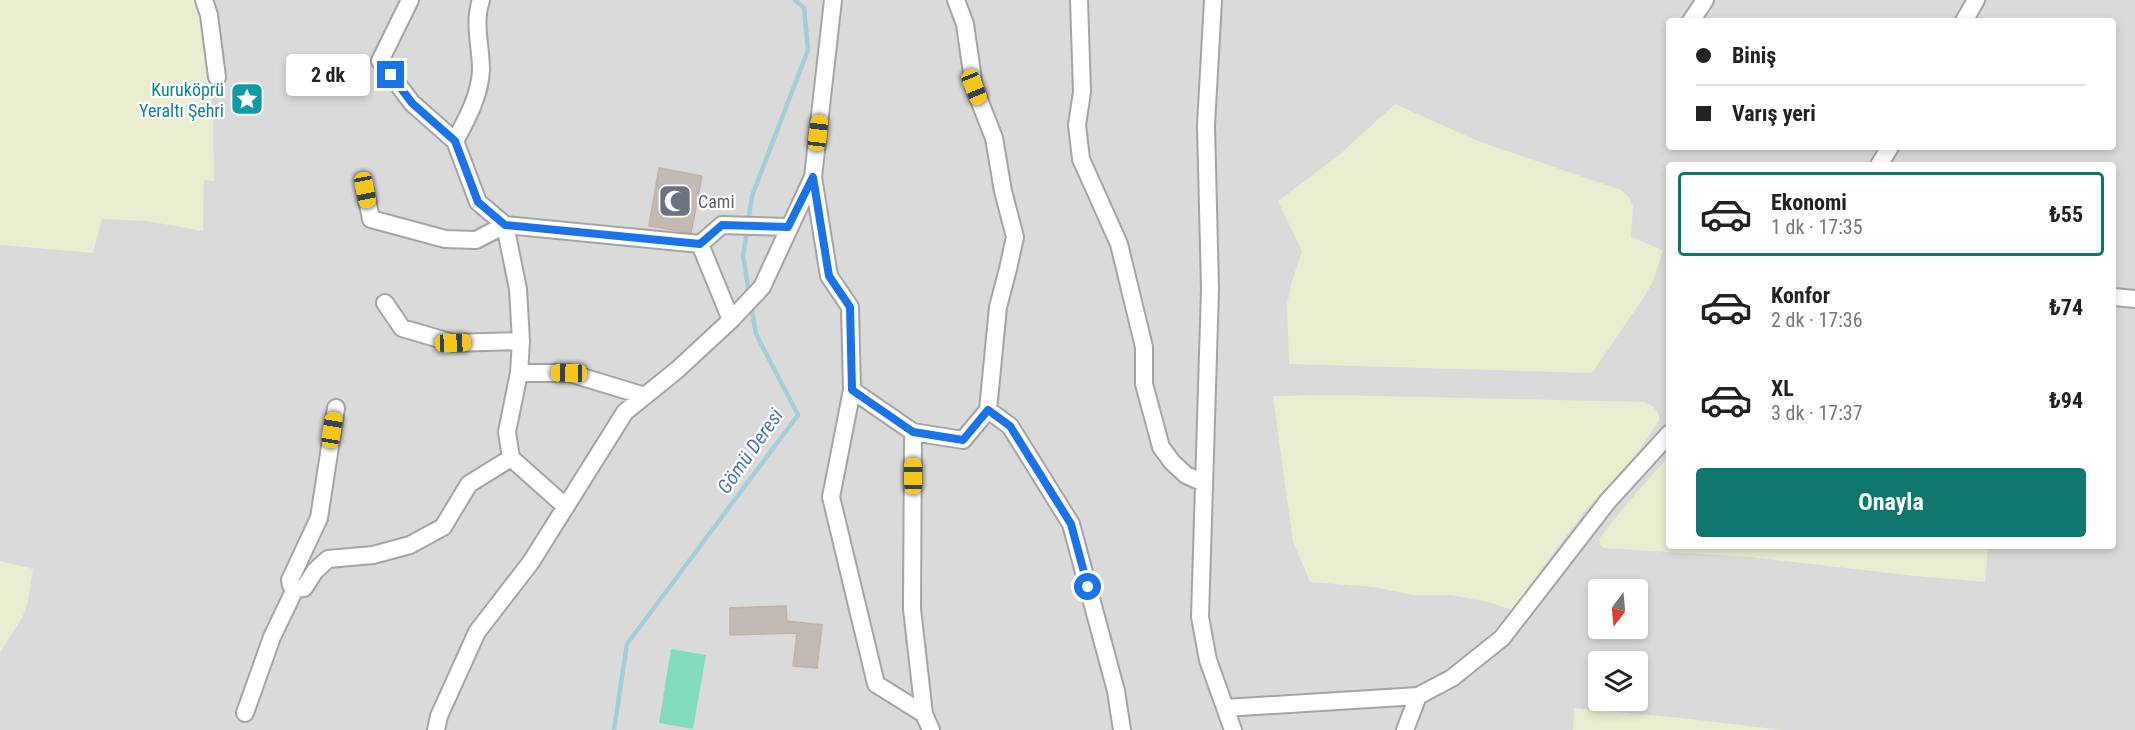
<!DOCTYPE html>
<html lang="tr">
<head>
<meta charset="utf-8">
<style>
	body { margin:0; font-family:"Roboto Condensed",sans-serif; background:#f2f2f2; color:#222; height:100vh; display:flex; flex-direction:column; font-size:22px; white-space:nowrap }
	* { box-sizing:border-box; margin:0 }
	p { font-size:20px; color:#767676 }
	.icon { flex:none; width:33px; height:33px; fill:none; stroke:currentColor; stroke-width:2; stroke-linecap:round; stroke-linejoin:round }
	.map { position:relative; flex:1; overflow:hidden }
	.drawer { position:absolute; left:1666px; top:162px; width:450px; height:387px; display:flex; flex-direction:column; background:#fff; border-radius:6px; box-shadow:0 3px 9px #0003 }
	.drawer>* { flex:none }
	.top-card { position:absolute; left:1666px; top:18px; width:450px; height:132px; border-radius:6px; box-shadow:0 3px 9px #0003; display:grid; align-content:center; height:132px; padding:0 30px; background:#fff }
	.needle { width:39px; rotate:196deg }
	.controls { position:absolute; left:1588px; top:579px; display:grid; gap:12px }
	.controls a { display:grid; place-items:center; width:60px; height:60px; border-radius:6px; background:#fff; box-shadow:0 3px 9px #0003; font-size:30px }
	.end { position:absolute; width:27px; height:27px; margin:-14px; border:8px solid #1a73e8; background:#fff; box-shadow:0 0 0 3px #fff }
	.from { border-radius:50% }
	.bubble { position:absolute; height:42px; border-radius:6px; background:#fff; box-shadow:0 3px 9px #0003; font-size:20px; font-weight:700; line-height:42px; text-align:center }
	.car { position:absolute; width:18px; height:36px; margin:-18px -9px; border-radius:8px; box-shadow:0 0 4px 2px #0007; background:linear-gradient(#f5c518 24%,#345 0 40%,#f5c518 0 76%,#345 0 86%,#f5c518 0) }
	.top-card b { display:flex; align-items:center; gap:21px; height:57px; font-size:22px }
	.top-card b+b { border-top:2px solid #e0e0e0 }
	.top-card i { width:15px; height:15px; background:#222 }
	ul { padding:10px 0 0; list-style:none }
	li { display:flex; align-items:center; gap:18px; height:84px; margin:0 12px 9px; padding:0 18px; border:3px solid transparent; border-radius:6px }
	li div { flex:1 }
	li b { display:block; font-size:22px }
	li em { font-style:normal; font-weight:700 }
	li.active { border-color:#0f766e }
	li>.icon { width:54px; height:54px; stroke-width:1.5 }
	.primary-button { display:flex; gap:12px; margin-top:auto; padding:12px 30px }
	.primary-button a { flex:1; height:69px; border-radius:6px; background:#0f766e; color:#fff; font-size:24px; font-weight:700; line-height:69px; text-align:center }
	.map>svg:first-child { display:block }
</style>
</head>
<body>
<div class="map">
<svg width="2135" height="730" viewBox="0 0 2135 730">
	<rect width="100%" height="100%" fill="#eeebe3"/>
	<path fill="#dbdada" fill-rule="evenodd" d="M0,0H2135V730H0ZM1670,21H2114V147H1670ZM1670,165H2114V546H1670ZM1599,590H1638V628H1599ZM1599,662H1638V700H1599Z"/>
	<path fill="#eaedcf" d="M0,0H196L208,59L213,114L214,181L204,180L203,231L147,221L102,219L93,253L0,245Z
		M1395,104L1478,141L1621,190L1630,198L1633,207L1631,237L1663,250L1654,279L1646,294L1592,373L1289,364L1287,304L1292,281L1302,251L1278,201L1339,155Z
		M1333,395L1644,402L1654,407L1659,415V420L1639,451L1583,513L1512,610L1492,603L1451,595H1412L1374,587L1310,582L1293,542L1273,396Z
		M1669,456L1670,546H1988L1985,582L1915,576L1750,557L1603,548L1600,545L1599,539L1626,505Z
		M0,561L33,569L28,601L23,616L0,653Z
		M1574,708L1681,718L1783,730H1573Z"/>
	<path fill="#82ddbd" d="M671,649L706,655L693,729L659,723Z"/>
	<g fill="none" stroke-linecap="round" stroke-linejoin="round">
		<path stroke="#a4cddc" stroke-width="4.5" d="M748,222L752,196L808,50L804,8L795,0
			M747,231L743,255L749,293
			M614,730L627,644L798,415L756,334L751,305"/>
	</g>
	<path fill="#c3bab3" stroke="#c0b2a6" stroke-width="1.5" d="M659,168L702,176L691,233L649,226Z
		M786,606L787,621L822,625L817,668L793,666L797,633L730,635V608Z"/>
	<g fill="none" stroke-linecap="round" stroke-linejoin="round">
		<g stroke="#a4a4a4" stroke-width="20">
			<path id="minor" d="M204,0L209,15L217,77
				M410,0L380,61L412,103L455,141L478,202L505,225L700,244L722,225L788,227
				M1079,0L1082,92L1077,125L1081,159L1119,244L1144,347V384L1161,447L1172,462L1186,475L1204,483
				M1213,0L1206,125L1210,289L1200,617L1208,660L1233,730
				M1691,21L1705,0
				M1964,21L1976,0
				M455,141C467,119 480,95 481,70C481,46 473,23 481,0
				M1879,165L1890,147
				M813,177L829,276L850,307L852,390L831,497L876,684L924,714L931,730
				M365,190L371,219L445,239L476,240L505,225L518,289L521,341L519,373L507,432L511,458L565,506
				M700,244L731,320
				M2114,297L2135,299
				M385,303L402,328L453,343L521,341
				M519,373H569L645,396
				M852,390L913,432L963,440L988,410L998,307L1008,269L1015,237L1003,191L994,138L974,87L965,24L956,0
				M336,408L319,518L290,580L291,585L295,589L304,588L315,571L328,559L373,555L410,545L443,527L469,484L511,458
				M988,410L1010,426L1071,524L1116,691L1122,730
				M913,432L912,609L924,714
				M1225,708L1418,696
				M245,713L272,637L295,589
				M436,730L439,716L477,632L531,562L625,412L677,370L731,320L762,287L813,177L833,0
				M1405,730L1418,696L1452,678L1502,638L1608,501L1670,433"/>
		</g>
		<use href="#minor" stroke="#fff" stroke-width="16"/>
	</g>
	<g fill="none" stroke-linecap="round" stroke-linejoin="round">
		<path stroke="#1a73e8" stroke-width="8" d="M391,75L412,103L455,141L478,202L505,225L700,244L722,225L788,227L813,177L829,276L850,307L852,390L913,432L963,440L988,410L1010,426L1071,524L1088,587"/>
	</g>
	<defs>
		<g id="sight-square" transform="scale(1.725)"><rect x="-9" y="-9" width="18" height="18" rx="4" fill="#0f9aa8" stroke="#fff"/><path d="M0-6L1.8-2.2L6-1.7L2.9 1.2L3.7 5.4L0 3.3L-3.7 5.4L-2.9 1.2L-6-1.7L-1.8-2.2Z" fill="#fff"/></g>
		<g id="mosque-square" transform="scale(1.725)"><rect x="-9" y="-9" width="18" height="18" rx="4" fill="#6b7280" stroke="#fff"/><path d="M3.5-4.9A6 6 0 1 0 3.5 4.9A5 5 0 1 1 3.5-4.9Z" fill="#fff"/></g>
	</defs>
	<g fill-rule="evenodd">
		<use href="#sight-square" x="247" y="99"/>
		<use href="#mosque-square" x="675" y="201"/>
	</g>
	<g text-anchor="middle" dominant-baseline="central" stroke-width="4.5" stroke-linejoin="round" paint-order="stroke">
		<g font-size="18" fill="#0d838f" stroke="#fff" text-anchor="end">
			<text x="224" y="89">Kuruköprü<tspan x="224" dy="21">Yeraltı Şehri</tspan></text>
		</g>
		<g font-size="18" fill="#5b616d" stroke="#fff" text-anchor="start">
			<text x="698" y="201">Cami</text>
		</g>
		<g font-size="20" font-style="italic" fill="#4b78ac" stroke="#fff">
			<text transform="translate(750 451) rotate(-55)">Gömü Deresi</text>
		</g>
	</g>
</svg>
<div class="controls">
<a><svg class="needle" viewBox="-14 -14 28 28"><path d="M0-13l5 13h-10z" fill="#e53935"/><path d="M0 13l5-13h-10z" fill="#767676"/></svg></a>
<a><svg class="icon" aria-label="layers" viewBox="0 0 24 24"><path d="M12 4l9 5-9 5-9-5zM3 14l9 5 9-5"/></svg></a>
</div>
<i class="end from" style="left:1088px;top:587px"></i>
<i class="end" style="left:391px;top:75px"></i>
<div class="bubble" style="left:286px;top:54px;width:84px">2 dk</div>
<i class="car" style="left:974px;top:87px;rotate:158deg"></i>
<i class="car" style="left:818px;top:133px;rotate:7deg"></i>
<i class="car" style="left:365px;top:190px;rotate:169deg"></i>
<i class="car" style="left:453px;top:343px;rotate:88deg"></i>
<i class="car" style="left:569px;top:373px;rotate:271deg"></i>
<i class="car" style="left:332px;top:430px;rotate:9deg"></i>
<i class="car" style="left:913px;top:476px;rotate:0deg"></i>
<div class="top-card">
<b><i class="from"></i>Biniş</b>
<b><i></i>Varış yeri</b>
</div>
<section class="drawer">
<ul>
<li class="active"><svg class="icon" aria-label="car" viewBox="0 0 24 24"><path d="M5 17H2v-5l4-1 3-4h7l3 4 3 1v5h-3M9 17h6M6 11h13"/><circle cx="7" cy="17" r="2"/><circle cx="17" cy="17" r="2"/></svg><div><b>Ekonomi</b><p>1 dk · 17:35</p></div><em>₺55</em></li>
<li><svg class="icon" aria-label="car" viewBox="0 0 24 24"><path d="M5 17H2v-5l4-1 3-4h7l3 4 3 1v5h-3M9 17h6M6 11h13"/><circle cx="7" cy="17" r="2"/><circle cx="17" cy="17" r="2"/></svg><div><b>Konfor</b><p>2 dk · 17:36</p></div><em>₺74</em></li>
<li><svg class="icon" aria-label="car" viewBox="0 0 24 24"><path d="M5 17H2v-5l4-1 3-4h7l3 4 3 1v5h-3M9 17h6M6 11h13"/><circle cx="7" cy="17" r="2"/><circle cx="17" cy="17" r="2"/></svg><div><b>XL</b><p>3 dk · 17:37</p></div><em>₺94</em></li>
</ul>
<div class="primary-button"><a>Onayla</a></div>
</section>
</div>
</body>
</html>
